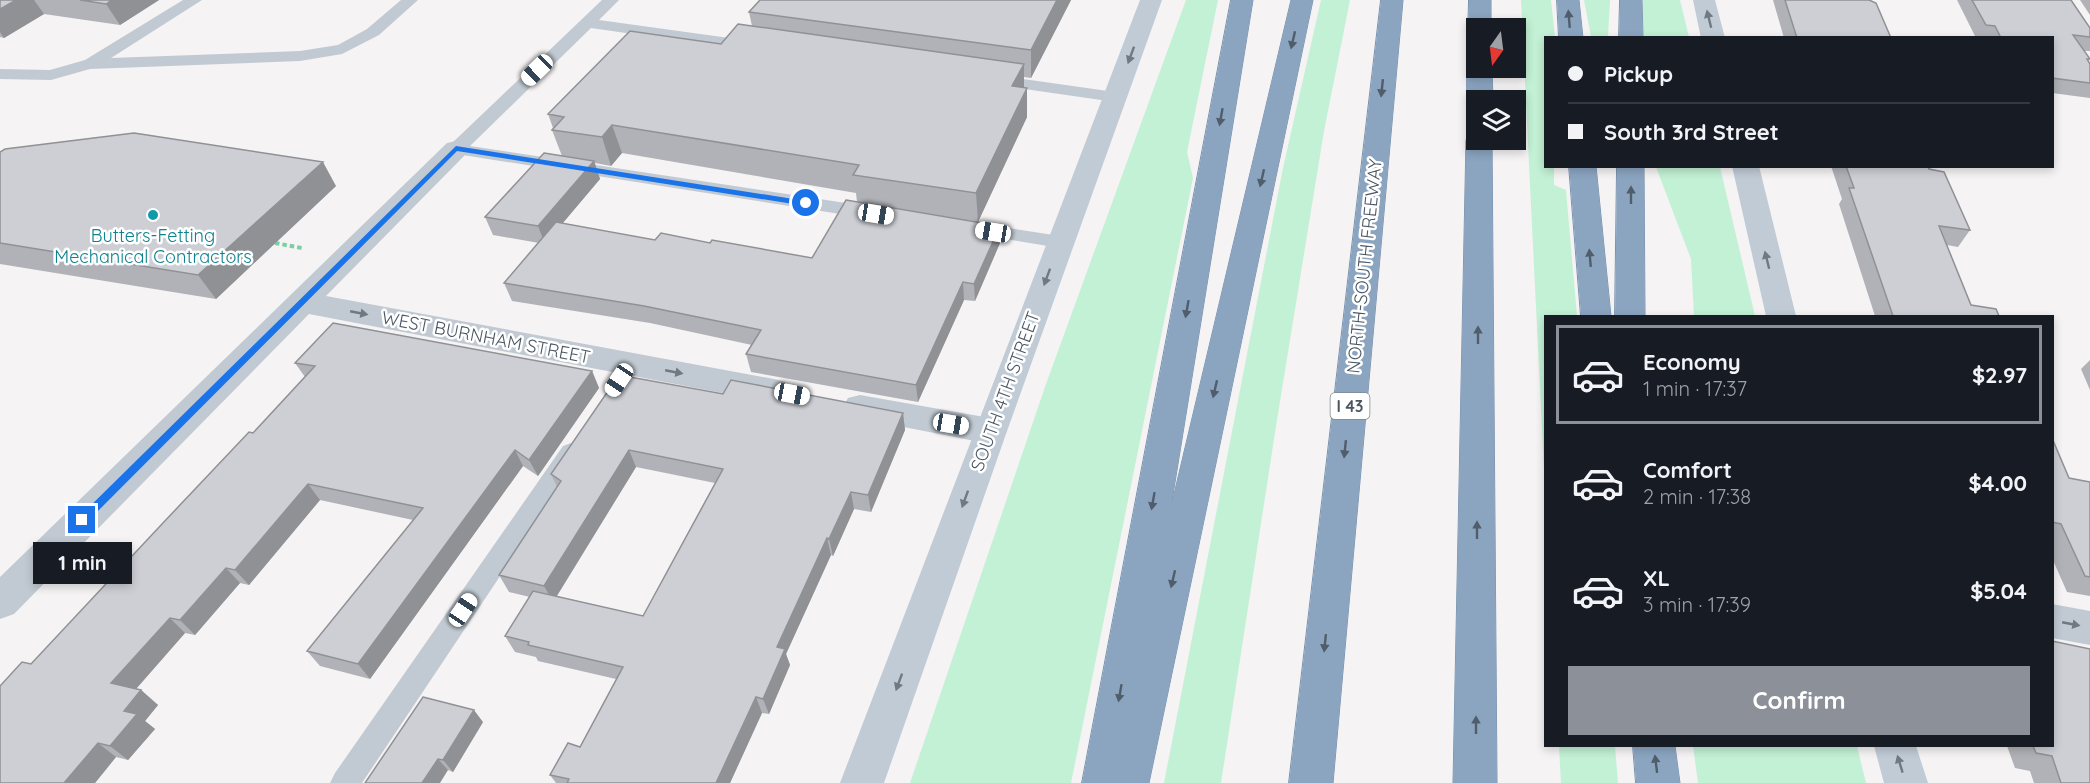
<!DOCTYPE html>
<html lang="en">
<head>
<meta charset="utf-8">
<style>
	body { margin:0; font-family:Quicksand,sans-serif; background:#242831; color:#f1f3f6; height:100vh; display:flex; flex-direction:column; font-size:22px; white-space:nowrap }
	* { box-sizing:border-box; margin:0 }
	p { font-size:20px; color:#9ea1a6 }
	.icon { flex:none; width:33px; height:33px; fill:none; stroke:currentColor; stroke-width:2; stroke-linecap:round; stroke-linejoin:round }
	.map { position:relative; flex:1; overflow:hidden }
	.details { position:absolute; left:1544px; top:315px; width:510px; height:432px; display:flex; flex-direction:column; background:#171b24; border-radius:0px; box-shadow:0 3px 9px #0003 }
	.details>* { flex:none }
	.hud { position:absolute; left:1544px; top:36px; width:510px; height:132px; border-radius:0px; box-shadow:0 3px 9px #0003; display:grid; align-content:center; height:132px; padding:0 24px; background:#171b24 }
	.needle { width:39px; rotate:194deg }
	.buttons { position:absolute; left:1466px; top:18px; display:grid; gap:12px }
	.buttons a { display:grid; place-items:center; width:60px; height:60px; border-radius:0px; background:#171b24; box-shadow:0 3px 9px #0003; font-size:30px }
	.end { position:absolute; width:27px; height:27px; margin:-14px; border:8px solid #1a73e8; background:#fff; box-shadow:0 0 0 3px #fff }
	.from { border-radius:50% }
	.bubble { position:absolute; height:42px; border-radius:0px; background:#171b24; box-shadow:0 3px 9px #0003; font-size:20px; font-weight:700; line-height:42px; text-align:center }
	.car { position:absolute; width:18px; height:36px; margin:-18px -9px; border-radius:8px; box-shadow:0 0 4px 2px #0007; background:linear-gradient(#fff 24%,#345 0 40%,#fff 0 76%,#345 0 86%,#fff 0) }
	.hud b { display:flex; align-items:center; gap:21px; height:57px; font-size:22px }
	.hud b+b { border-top:2px solid #363941 }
	.hud i { width:15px; height:15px; background:#f1f3f6 }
	ul { padding:10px 0 0; list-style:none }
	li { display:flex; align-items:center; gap:18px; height:99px; margin:0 12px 9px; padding:0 12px; border:3px solid transparent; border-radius:0px }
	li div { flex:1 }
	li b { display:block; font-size:22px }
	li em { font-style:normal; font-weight:700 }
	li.selected { border-color:#8c9099 }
	li>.icon { width:54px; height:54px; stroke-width:1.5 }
	.button { display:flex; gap:12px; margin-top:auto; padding:12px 24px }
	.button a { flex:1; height:69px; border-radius:0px; background:#8c9099; color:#fff; font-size:24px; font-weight:700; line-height:69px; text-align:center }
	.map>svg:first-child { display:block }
</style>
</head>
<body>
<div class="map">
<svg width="2090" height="783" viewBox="0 0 2090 783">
	<rect width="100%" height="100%" fill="#f5f3f3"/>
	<path fill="#c3f1d5" d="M1186,0H1218L1187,152L1193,178L1071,783H910L1046,384Z
		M1321,0H1350L1324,131L1276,426L1221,783H1164L1283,168Z
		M1521,0H1551L1555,37L1545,38V166L1554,167V185L1566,190L1577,316H1545V491Z
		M1584,0H1610L1608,37H1591Z
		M1643,0H1680L1689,37H1643Z
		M1656,167H1720L1755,316H1694L1691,259Z
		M1559,746H1615L1618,783H1561Z
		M1693,746H1857L1866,783H1698Z"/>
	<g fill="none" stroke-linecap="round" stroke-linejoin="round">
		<g stroke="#7690ad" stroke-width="1">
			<path id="highway" d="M1231,0H1253L1171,507L1291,0H1313L1149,783H1082Z
				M1381,0H1403L1333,783H1289Z
				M1469,0H1491V28H1476V34L1472,33L1468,28Z
				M1557,0H1579L1583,38H1559Z
				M1620,0H1642L1643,38H1619Z
				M1476,62V68H1492L1493,100H1476V107L1471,105C1465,96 1465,72 1471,63Z
				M1476,133V140H1492L1497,783H1453L1466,140L1470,134Z
				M1569,166H1596L1611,316H1581Z
				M1617,166H1644L1645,316H1615Z
				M1633,746H1675L1680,783H1636Z"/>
		</g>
		<path stroke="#7ad0a6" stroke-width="4" stroke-dasharray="4.5 3" stroke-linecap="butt" d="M275,243L302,248"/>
		<path fill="#c1cad2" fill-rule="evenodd" d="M183,0H202L111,58L300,51L338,45L367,29L401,0H418L379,35L342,54L300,61L90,69L51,80L0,79V69L50,70L85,60Z
			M602,0H619L599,20L751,41L759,46L751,51L591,28L470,146L872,207L879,209L882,213L879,217L872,219L450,153L447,149L450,145Z
			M995,75L1115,92L1121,93L1124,97L1121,101L1115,102L989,84L987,80L989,76Z
			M970,222L1060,236L1067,238L1070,242L1067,246L1060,248L963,232L960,228L963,224Z
			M571,443L579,446L583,452L579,458L362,783H330L335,773L563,446Z"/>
		<path fill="#c1cad2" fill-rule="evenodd" d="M456,141L465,143L469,149L465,155L326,296L774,379L786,382L790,391L786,400L774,403L309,314L14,614L0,619V577L447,143Z
			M860,395L990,418L1002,422L1007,431L1002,440L990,444L848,416L843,407L848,398Z
			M2052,604L2090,611V645L2052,638Z"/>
		<path fill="#c1cbd6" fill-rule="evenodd" d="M1140,0H1162L1007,431L884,783H840Z
			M1693,0H1715L1725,38H1701Z
			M1732,166H1759L1796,316H1766Z
			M1874,746H1916L1928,783H1884Z"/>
		<use href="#highway" fill="#8ba5c1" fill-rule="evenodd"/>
	</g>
	<path fill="#b0b2b7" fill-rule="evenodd" d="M0,0H159L120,25L44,14L4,38L0,37Z
		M1071,0L1031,78L1024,77V88L1027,117L978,222L1000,243L975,301L964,300L918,402L751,372L746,354L752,345L650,323L512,301L504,283L539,243L493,235L485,217L562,156L552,130L553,128L548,114L721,44L752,26L749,12ZM622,153L856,193L857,202L812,258L710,243L655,240L562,224L600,179L595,163L611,166Z
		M1773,0H1869L1891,38H1784Z
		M1957,0H2071L2090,28V51H2084L2090,59L2088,61L2090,64V98L2052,93V38H1976Z
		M2080,0H2090V15Z
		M0,152L336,186L216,299L0,264Z
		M1831,166H1928L1970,230L1958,247L1947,245L1971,305L1999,316H1875L1839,204L1842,199Z
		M2090,360V390L2081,369Z
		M295,363L592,371L599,388L538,476L523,466L370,679L320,666L307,651L413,520L320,500L249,585L240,583L195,635L185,633L136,689L141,690L158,705L145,721L155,729L128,760L116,757L95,783L31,664L253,433L305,377Z
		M723,394L903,413L905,430L871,512L854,509L833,556L831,555L786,654L790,665L769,714L762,713L730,783H556L550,775L580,747L616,679L538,661L536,657L515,652L505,636L530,597L509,592L499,575L557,487L551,474ZM636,467L715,483L643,616L557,596Z
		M2052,438L2069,478L2090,482V596L2067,592L2052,558Z
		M483,722L453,772L448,770L365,783Z
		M2007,746H2052L2090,783H2034L2030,771L2015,768Z"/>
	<path fill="#909195" d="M16,0H34L44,14L4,38L0,32V9Z
		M112,0H159L120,25L106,4Z
		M1057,0H1071L1031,78V50Z
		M1024,64V91L1012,86Z
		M1027,88V117L978,222L976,193Z
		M612,125L622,153L611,166L602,137Z
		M594,161L600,179L545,244L538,226Z
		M323,162L336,186L216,299L198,275Z
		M1000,226V243L975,301L974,284Z
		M963,282L964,300L918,402L916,385Z
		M592,371L599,388L538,476L529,460Z
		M903,413L905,430L871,512L868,495Z
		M515,450L523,466L370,679L358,664Z
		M629,450L636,467L553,602L544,586Z
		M308,484L320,500L249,585L235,570Z
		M851,492L854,509L833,556L829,539Z
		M827,538L831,555L786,654L790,665L769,714L763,699L777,647Z
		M226,568L240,583L195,635L180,620Z
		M170,618L185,633L128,698L111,683Z
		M141,690L158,705L145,721L155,729L128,760L110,746L124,711Z
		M756,697L762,713L730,783H716Z
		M474,710L483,722L453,772L443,760Z
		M98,743L116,757L95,783H64Z
		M438,759L448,770L440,783H422Z"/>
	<path fill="#cdcfd5" stroke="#909195" stroke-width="1.5" d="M0,0H16L0,9Z
		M80,0H112L106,4Z
		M760,0H1057L1031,50L749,12Z
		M1785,0H1869L1876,3L1891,38H1797Z
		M1972,0H2071L2090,28V37L2073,35L2090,59H2087L2090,64V83L2052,78V38H2001L1995,26L1986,25Z
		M738,24L1024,64L1012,86L1027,88L976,193L853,175L859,165L612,125L602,137L552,130L564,117L548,114L630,31L721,44Z
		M134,133L323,162L198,275L0,243V152L5,149Z
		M544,153L594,161L538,226L485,217Z
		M1846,166H1928L1929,169L1944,172L1970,230L1939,226L1971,305L1996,309L1999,316H1893L1849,188H1854Z
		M846,200L1000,226L974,284L963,282L916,385L746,354L761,330L644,306L504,283L556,222L655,240L661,233L710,243L712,240L812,258Z
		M333,323L592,371L529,460L515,450L358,664L307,651L423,508L308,484L235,570L226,568L180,620L170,618L111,683L141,690L124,711L137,714L110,746L98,743L64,783H0V686L22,662L31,664L162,524L249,432L253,433L315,366L295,363Z
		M619,375L723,394L731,380L903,413L868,495L851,492L829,539L827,538L777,647L785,649L763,699L756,697L716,783H567L569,779L550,775L568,743L580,747L623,667L528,645L529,642L505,636L533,591L643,616L723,469L629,450L544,586L499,575L561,481L551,474Z
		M2052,438L2069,478L2090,482V577L2085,576L2061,524L2052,522Z
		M2052,641L2090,649V783H2061L2052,756L2036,753L2033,746H2052Z
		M423,697L474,710L443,760L438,759L422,783H365Z"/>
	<defs><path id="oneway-solid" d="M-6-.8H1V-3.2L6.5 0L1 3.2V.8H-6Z" transform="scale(1.5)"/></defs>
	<g fill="#505e6b">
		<use href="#oneway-solid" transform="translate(1569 19) rotate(-95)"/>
		<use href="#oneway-solid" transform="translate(1293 40) rotate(103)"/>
		<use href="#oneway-solid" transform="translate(1382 88) rotate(96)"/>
		<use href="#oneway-solid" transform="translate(1221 117) rotate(100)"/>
		<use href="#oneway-solid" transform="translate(1262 178) rotate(103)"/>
		<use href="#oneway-solid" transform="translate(1631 195) rotate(-90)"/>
		<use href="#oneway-solid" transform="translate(1590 258) rotate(-95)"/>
		<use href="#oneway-solid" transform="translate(1187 309) rotate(100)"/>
		<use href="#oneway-solid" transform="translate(1478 335) rotate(-90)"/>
		<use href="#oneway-solid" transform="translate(1215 389) rotate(103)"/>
		<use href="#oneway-solid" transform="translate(1345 449) rotate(96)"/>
		<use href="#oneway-solid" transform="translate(1153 501) rotate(100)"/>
		<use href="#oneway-solid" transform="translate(1477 530) rotate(-90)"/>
		<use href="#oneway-solid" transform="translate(1173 579) rotate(103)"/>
		<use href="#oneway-solid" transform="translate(1325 643) rotate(96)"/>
		<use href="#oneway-solid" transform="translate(1120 693) rotate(100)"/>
		<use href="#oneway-solid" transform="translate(1476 725) rotate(-90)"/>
		<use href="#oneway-solid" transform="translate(1656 764) rotate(-97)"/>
	</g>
	<g fill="#6e7984">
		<use href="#oneway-solid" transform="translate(1709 19) rotate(-104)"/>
		<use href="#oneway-solid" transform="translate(1131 55) rotate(110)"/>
		<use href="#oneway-solid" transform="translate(1767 260) rotate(-104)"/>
		<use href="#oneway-solid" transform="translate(1047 277) rotate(110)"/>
		<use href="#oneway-solid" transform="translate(965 499) rotate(110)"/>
		<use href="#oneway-solid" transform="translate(899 682) rotate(110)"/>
		<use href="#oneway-solid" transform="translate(1900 764) rotate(-107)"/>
	</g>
	<g fill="#6e7983">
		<use href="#oneway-solid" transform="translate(359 313) rotate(11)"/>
		<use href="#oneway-solid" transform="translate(674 372) rotate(11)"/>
		<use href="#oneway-solid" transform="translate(2071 624) rotate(11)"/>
	</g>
	<path fill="#1a73e8" d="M456,146L806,201L810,203L806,206L457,151L86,523H79V517Z"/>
	<circle fill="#0f9aa8" stroke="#fff" stroke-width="2" cx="153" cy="215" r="6"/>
	<g text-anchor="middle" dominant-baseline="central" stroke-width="5" stroke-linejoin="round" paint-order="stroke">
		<rect fill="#fff" stroke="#808990" stroke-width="1.5" x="1330.5" y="393" width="39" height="26" rx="4.5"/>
		<g font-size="16" font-weight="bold" fill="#4a5661">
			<text x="1350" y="406">I 43</text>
		</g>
		<g font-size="18" fill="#0d838f" stroke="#fff">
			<text x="153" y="235">Butters-Fetting<tspan x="153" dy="21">Mechanical Contractors</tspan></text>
		</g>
		<g font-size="18" fill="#4a5661" stroke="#fff">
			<text transform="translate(1364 266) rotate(-84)">NORTH-SOUTH FREEWAY</text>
			<text transform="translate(486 337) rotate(11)">WEST BURNHAM STREET</text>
			<text transform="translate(1005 391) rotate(-70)">SOUTH 4TH STREET</text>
		</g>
	</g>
</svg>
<div class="buttons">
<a><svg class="needle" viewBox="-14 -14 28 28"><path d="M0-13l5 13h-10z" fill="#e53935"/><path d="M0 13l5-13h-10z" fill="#9ea1a6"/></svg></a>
<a><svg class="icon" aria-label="layers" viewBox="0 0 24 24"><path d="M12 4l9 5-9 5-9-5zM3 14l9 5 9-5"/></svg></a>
</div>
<i class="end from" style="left:806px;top:203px"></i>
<i class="end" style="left:82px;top:520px"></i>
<div class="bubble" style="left:33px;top:542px;width:99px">1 min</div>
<i class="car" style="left:537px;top:70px;rotate:226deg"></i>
<i class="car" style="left:876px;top:214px;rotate:99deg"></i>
<i class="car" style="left:993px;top:232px;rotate:279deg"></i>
<i class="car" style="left:619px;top:380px;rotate:214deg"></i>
<i class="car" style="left:792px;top:394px;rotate:101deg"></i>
<i class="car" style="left:951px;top:424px;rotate:100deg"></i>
<i class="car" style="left:463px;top:610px;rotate:34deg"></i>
<div class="hud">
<b><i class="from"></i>Pickup</b>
<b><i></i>South 3rd Street</b>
</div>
<section class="details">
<ul>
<li class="selected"><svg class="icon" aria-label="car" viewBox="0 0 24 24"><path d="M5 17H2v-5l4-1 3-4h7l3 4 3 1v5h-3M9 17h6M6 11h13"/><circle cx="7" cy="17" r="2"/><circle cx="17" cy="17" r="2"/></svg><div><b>Economy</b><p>1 min · 17:37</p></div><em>$2.97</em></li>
<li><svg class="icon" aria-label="car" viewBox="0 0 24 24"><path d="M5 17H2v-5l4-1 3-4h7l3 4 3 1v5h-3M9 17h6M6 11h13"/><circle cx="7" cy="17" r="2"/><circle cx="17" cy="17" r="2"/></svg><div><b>Comfort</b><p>2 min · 17:38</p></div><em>$4.00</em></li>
<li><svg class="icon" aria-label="car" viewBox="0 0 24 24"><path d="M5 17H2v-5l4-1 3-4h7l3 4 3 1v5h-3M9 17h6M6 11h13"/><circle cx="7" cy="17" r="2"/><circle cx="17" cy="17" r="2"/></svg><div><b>XL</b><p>3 min · 17:39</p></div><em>$5.04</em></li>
</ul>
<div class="button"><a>Confirm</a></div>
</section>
</div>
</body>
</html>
